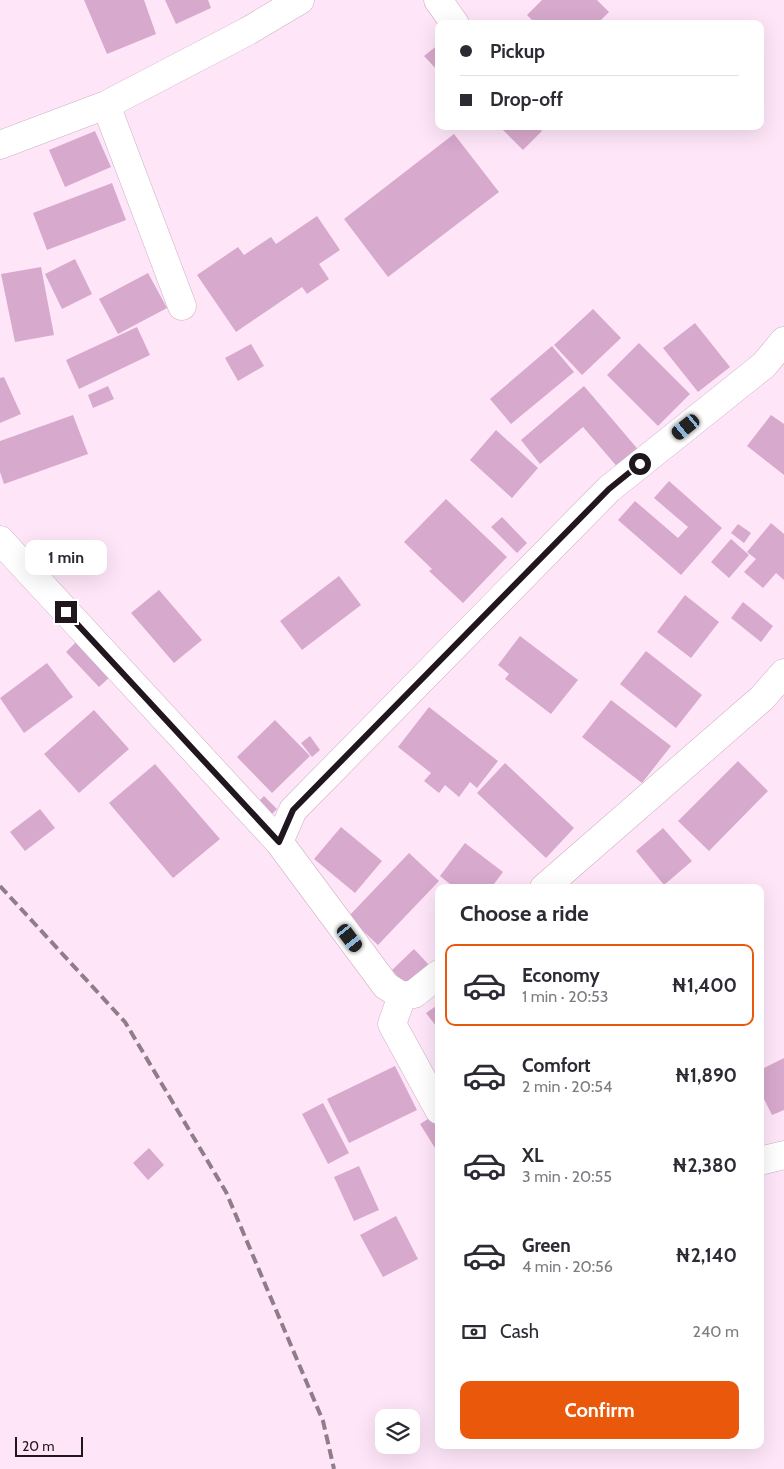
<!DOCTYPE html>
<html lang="en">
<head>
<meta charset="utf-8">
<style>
	body { margin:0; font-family:Cabin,sans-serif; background:#f7f7f7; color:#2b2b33; height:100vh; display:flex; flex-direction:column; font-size:19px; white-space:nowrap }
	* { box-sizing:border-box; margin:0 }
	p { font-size:16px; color:#7c7c81 }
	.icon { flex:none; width:28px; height:28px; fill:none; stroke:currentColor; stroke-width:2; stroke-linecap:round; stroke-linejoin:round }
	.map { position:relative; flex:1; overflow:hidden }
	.panel { position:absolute; left:435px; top:884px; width:329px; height:565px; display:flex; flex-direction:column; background:#fff; border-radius:10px; box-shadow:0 5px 20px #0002 }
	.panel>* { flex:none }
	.banner { position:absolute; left:435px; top:20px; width:329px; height:110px; border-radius:10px; box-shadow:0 5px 20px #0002; display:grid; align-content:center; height:110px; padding:0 25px; background:#fff }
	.tools { position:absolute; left:375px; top:1409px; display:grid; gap:10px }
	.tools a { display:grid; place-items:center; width:45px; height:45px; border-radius:10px; background:#fff; box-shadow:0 5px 20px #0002; font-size:25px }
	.scale { position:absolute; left:15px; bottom:12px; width:68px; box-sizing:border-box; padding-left:5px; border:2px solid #20161e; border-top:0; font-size:14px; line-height:18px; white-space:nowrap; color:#20161e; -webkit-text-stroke:4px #fee6f8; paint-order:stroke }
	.end { position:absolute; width:22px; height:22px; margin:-11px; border:6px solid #20161e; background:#fff; box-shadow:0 0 0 2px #fff }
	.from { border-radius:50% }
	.bubble { position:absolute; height:35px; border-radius:10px; background:#fff; box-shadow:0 5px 20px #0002; font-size:16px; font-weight:700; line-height:35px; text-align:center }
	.car { position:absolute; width:15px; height:30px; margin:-15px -8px; border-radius:6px; box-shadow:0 0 4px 1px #0007; background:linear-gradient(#222 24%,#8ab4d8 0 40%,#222 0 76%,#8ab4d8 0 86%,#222 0) }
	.banner b { display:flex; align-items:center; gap:18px; height:48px; font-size:19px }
	.banner b+b { border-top:1px solid #e1e1e2 }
	.banner i { width:12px; height:12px; background:#2b2b33 }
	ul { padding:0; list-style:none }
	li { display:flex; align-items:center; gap:15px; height:82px; margin:0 10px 8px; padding:0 15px; border:2px solid transparent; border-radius:10px }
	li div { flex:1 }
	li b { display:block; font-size:19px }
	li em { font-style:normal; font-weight:700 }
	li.on { border-color:#ea580c }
	li>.icon { width:45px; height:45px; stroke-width:1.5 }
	h2 { padding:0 25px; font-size:22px; line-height:60px }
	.pay { display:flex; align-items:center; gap:12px; height:55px; padding:0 25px; font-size:19px }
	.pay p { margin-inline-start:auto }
	.action { display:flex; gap:10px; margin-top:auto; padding:10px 25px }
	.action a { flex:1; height:58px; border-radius:10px; background:#ea580c; color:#fff; font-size:20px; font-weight:700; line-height:58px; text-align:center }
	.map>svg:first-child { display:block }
</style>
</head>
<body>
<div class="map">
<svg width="784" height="1469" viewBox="0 0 784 1469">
	<rect width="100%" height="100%" fill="#fee6f8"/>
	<path fill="#d7a9cd" d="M84,0H144L156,34L107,54Z
		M165,0H208L211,8L176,24Z
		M542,0H597L609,12L597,24H536L527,15Z
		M439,44V72L424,56Z
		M504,126H537L542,131L523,150L502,129Z
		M95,131L111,167L65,187L49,150Z
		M454,134L499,192L388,277L344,219Z
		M112,183L126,220L47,250L33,213Z
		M317,216L340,250L319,264L329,279L307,294L302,287L236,332L197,275L238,247L244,255L271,237L276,244Z
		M75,259L92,294L62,309L45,274Z
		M41,267L54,335L15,342L1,274Z
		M148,273L167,308L118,334L99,299Z
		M593,309L621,338L582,375L554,345Z
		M695,323L730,367L698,392L663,348Z
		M137,327L150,355L79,389L66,360Z
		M639,343L690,394L658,426L607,375Z
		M251,344L264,366L238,381L225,358Z
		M552,346L574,372L511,424L490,399Z
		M4,377L21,414L0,423V378Z
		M108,386L114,399L93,408L88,395Z
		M584,386L641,453L620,470L583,427L540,464L521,440Z
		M73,415L88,454L4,484L0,472V441Z
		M771,415L784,424V475L747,446Z
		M496,430L538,468L512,498L470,460Z
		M669,481L722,528L681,575L618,520L635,501L678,538L688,527L654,498Z
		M446,499L507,557L463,603L429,571L432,569L404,542Z
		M502,517L527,543L517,553L491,527Z
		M771,523L784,534V580L776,573L763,588L744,572L756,559L747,552Z
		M738,524L751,533L744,543L731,533Z
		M731,539L749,555L729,578L711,562Z
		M339,576L361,605L302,650L280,621Z
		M159,590L202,640L174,663L131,613Z
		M685,595L719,622L691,658L657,632Z
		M743,602L773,626L761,642L731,618Z
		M520,636L578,680L551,714L505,679L509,674L498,665Z
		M78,640L112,675L99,687L66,652Z
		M646,651L702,695L676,728L620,684Z
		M47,663L73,697L24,733L0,698Z
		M611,700L671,746L642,783L582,737Z
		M429,707L498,761L477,788L470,782L459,797L445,785L439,793L424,781L431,773L398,747Z
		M94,710L129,749L79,793L44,754Z
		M275,720L310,756L272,793L237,757Z
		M310,736L320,750L312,757L301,743Z
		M738,761L768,791L709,851L678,821Z
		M505,763L574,828L546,858L477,793Z
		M155,764L220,839L173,878L109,803Z
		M264,796L277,809L269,817L256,804Z
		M40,809L55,828L25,851L10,832Z
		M341,827L382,861L355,893L314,859Z
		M663,828L692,861L664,885L636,851Z
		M465,843L503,872L491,888H455L440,876Z
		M409,853L439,881L378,945L348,917Z
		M414,949L429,965L406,986L392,970Z
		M439,1004V1030L426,1013Z
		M784,1058V1110L772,1115L760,1091V1070Z
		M395,1066L417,1110L349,1143L327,1099Z
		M323,1103L349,1153L328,1164L302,1114Z
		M433,1116L439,1126V1146L435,1148L420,1124Z
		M149,1148L164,1165L148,1180L133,1163Z
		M359,1166L379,1210L354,1221L334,1177Z
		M396,1216L418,1259L383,1277L360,1235Z"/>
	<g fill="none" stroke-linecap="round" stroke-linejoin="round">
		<g stroke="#cbafc5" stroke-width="29">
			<path id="minor" d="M438,0L455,24
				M106,105L182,306
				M0,145L106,105L248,31L300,0
				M0,540L279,842
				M544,888L762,698L784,673
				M439,974L414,994L402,996L386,986L279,842L293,810L609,489L764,365L784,341
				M402,996L392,1024L439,1110
				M760,1161L784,1155"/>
		</g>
		<use href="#minor" stroke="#fff" stroke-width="28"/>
		<path stroke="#8e7d8a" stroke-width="4" stroke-dasharray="10 5" stroke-linecap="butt" d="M0,886L125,1022L226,1192L323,1421L334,1469"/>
	</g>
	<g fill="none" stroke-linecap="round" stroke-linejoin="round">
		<path stroke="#20161e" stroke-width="6" d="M66,612L279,842L293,810L609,489L640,464"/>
	</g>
</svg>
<div class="tools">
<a><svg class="icon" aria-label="layers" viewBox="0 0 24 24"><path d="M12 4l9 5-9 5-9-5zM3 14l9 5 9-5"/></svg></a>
</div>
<div class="scale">20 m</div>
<i class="end from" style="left:640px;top:464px"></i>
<i class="end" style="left:66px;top:612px"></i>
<div class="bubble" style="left:25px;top:540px;width:82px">1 min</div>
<i class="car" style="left:686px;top:427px;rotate:231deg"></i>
<i class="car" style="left:350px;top:938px;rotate:143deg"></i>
<div class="banner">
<b><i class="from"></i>Pickup</b>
<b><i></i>Drop-off</b>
</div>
<section class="panel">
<h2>Choose a ride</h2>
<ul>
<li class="on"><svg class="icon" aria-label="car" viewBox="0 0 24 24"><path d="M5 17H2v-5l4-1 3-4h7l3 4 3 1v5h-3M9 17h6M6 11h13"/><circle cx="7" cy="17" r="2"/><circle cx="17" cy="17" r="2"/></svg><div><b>Economy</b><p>1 min · 20:53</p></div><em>₦1,400</em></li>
<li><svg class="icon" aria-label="car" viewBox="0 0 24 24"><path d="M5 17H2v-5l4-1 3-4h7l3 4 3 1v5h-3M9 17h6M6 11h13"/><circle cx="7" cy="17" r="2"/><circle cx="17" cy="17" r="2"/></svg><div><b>Comfort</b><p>2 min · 20:54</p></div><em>₦1,890</em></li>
<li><svg class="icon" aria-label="car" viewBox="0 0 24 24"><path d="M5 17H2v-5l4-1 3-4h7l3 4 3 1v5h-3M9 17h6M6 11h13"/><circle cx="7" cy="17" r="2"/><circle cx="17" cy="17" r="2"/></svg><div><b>XL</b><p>3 min · 20:55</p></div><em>₦2,380</em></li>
<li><svg class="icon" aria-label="car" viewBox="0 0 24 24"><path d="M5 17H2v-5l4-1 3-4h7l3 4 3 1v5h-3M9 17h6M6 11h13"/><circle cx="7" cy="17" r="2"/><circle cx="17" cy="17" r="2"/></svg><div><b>Green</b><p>4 min · 20:56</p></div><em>₦2,140</em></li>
</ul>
<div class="pay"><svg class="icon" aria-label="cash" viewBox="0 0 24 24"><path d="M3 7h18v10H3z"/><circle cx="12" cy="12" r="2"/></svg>Cash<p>240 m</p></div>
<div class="action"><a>Confirm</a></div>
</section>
</div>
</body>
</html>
